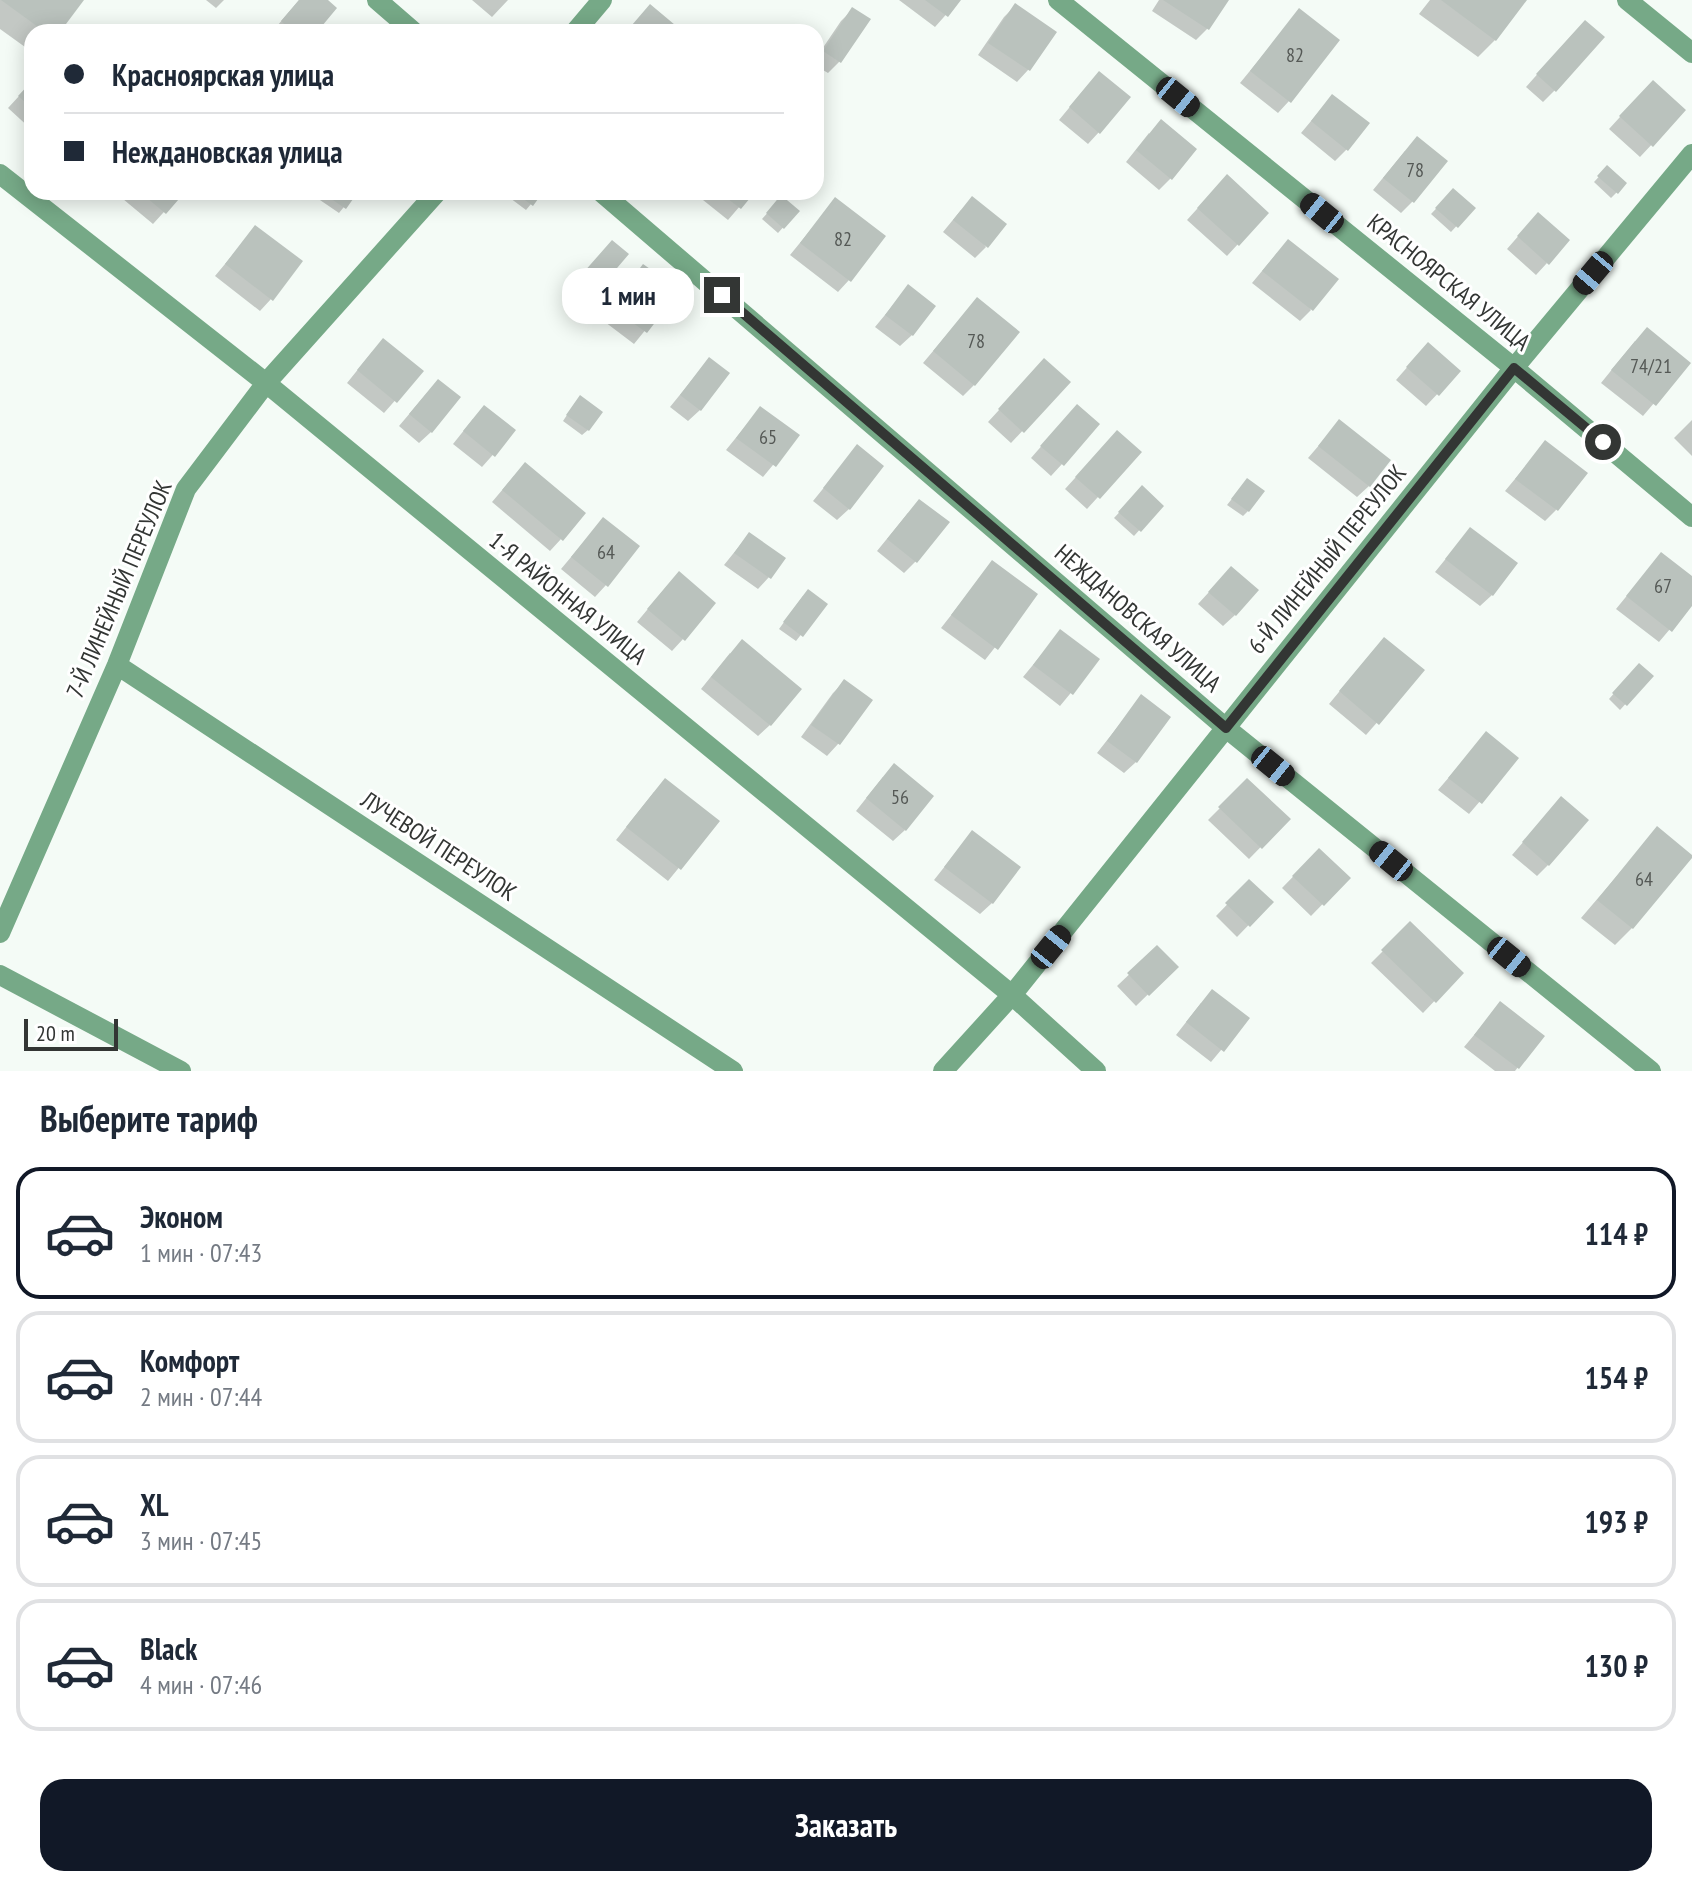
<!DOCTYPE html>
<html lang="ru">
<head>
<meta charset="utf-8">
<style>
	body { margin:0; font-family:"PT Sans Narrow",sans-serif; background:#f6f6f7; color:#1f2937; height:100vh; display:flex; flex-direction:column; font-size:30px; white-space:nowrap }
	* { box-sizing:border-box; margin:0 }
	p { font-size:26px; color:#747a83 }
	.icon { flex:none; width:44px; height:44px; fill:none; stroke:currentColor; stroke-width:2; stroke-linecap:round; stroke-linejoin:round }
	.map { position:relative; height:1071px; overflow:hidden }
	.sheet { display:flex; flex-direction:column; background:#fff; flex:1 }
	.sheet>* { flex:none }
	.guide { position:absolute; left:24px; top:24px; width:800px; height:176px; border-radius:24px; box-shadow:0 4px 20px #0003; display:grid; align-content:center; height:176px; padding:0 40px; background:#fff }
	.scale { position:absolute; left:24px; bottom:20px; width:94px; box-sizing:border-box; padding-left:8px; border:4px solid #333634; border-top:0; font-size:22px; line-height:28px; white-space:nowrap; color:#333634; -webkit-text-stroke:6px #fff; paint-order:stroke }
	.end { position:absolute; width:36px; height:36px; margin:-18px; border:10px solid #333634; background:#fff; box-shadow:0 0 0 4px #fff }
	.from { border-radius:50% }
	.bubble { position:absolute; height:56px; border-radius:24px; background:#fff; box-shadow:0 4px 20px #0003; font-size:26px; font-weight:700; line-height:56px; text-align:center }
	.car { position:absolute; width:24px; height:48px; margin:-24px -12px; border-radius:10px; box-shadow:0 0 6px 2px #0007; background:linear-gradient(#222 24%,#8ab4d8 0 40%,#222 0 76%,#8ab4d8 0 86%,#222 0) }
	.guide b { display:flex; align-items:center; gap:28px; height:76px; font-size:30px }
	.guide b+b { border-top:2px solid #e0e1e3 }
	.guide i { width:20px; height:20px; background:#1f2937 }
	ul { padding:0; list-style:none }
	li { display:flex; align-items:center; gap:24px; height:132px; margin:0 16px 12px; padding:0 24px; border:4px solid #e0e1e3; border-radius:24px }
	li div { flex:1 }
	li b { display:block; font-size:30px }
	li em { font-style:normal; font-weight:700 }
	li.on { border-color:#111827 }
	li>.icon { width:72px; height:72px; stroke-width:1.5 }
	h2 { padding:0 40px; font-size:36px; line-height:96px }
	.button { display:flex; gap:16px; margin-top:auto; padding:16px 40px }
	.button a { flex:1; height:92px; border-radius:24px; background:#111827; color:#fff; font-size:32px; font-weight:700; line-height:92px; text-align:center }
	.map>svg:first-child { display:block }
</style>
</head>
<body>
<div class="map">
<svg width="1692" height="1071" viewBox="0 0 1692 1071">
	<rect width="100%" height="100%" fill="#f4fbf6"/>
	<path fill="#0003" d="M0,0H81L58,32H32V52L0,29Z
		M206,0H224L216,8Z
		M299,0H325L314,32H272Z
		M472,0H508L492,17Z
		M899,0H959L935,27Z
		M1159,0H1226L1207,29L1196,40L1152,11Z
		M1430,0H1525L1495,40L1478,57L1419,14Z
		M1015,6L1054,32L1028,70L1017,82L978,55L1004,17Z
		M853,9L839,62L828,73L816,66V58L841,21Z
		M1300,10L1289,101L1278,113L1240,83Z
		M1573,34L1555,90L1543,102L1526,87Z
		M32,82V130L8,108Z
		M1088,85L1099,132L1088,144L1059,120Z
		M1641,94L1683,111L1640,157L1609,129Z
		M1332,96L1347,149L1335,161L1301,133Z
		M1149,133L1171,178L1159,190L1126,162Z
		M1405,151L1413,201L1401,213L1373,190Z
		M1607,168L1625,184L1611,198L1594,182Z
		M1215,189L1238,244L1227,256L1187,220Z
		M1453,191L1473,208L1451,232L1431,214Z
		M130,192H182L153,224L123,199Z
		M322,192H356L339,213L317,198Z
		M502,192H541L526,210Z
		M693,192H752L728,220Z
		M781,198L797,212L778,233L762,219Z
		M835,200L849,280L838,292L790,255Z
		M961,210L986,247L975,258L943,232Z
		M1527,226L1547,263L1536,275L1507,249Z
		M255,228L271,299L260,311L215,276Z
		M607,247L599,287L594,292L580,279Z
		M1277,253L1311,310L1300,321L1252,283Z
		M644,266L677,291L634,344L601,319Z
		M908,287L912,335L900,346L875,327Z
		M966,312L974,385L963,396L923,363Z
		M1635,341L1688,363L1643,416L1601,383Z
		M372,352L421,371L384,413L347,383Z
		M1417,356L1458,372L1426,406L1396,380Z
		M709,359L700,410L688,421L670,407Z
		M1033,373L1068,382L1011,443L988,422Z
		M427,393L431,432L419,443L399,426Z
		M575,403L588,430L582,435L563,421Z
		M760,408L797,436L763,477L726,450Z
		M1066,418L1062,464L1051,476L1031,458Z
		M473,419L514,431L482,467L453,444Z
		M1692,420V456L1674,438Z
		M1339,422L1369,486L1357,497L1308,458Z
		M1545,443L1556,510L1545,521L1505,491Z
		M1106,444L1139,452L1087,509L1065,489Z
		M857,447L849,509L837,520L813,501Z
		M514,476L561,539L550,551L492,502Z
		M1242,486L1248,511L1243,516L1227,505Z
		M1142,488L1161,506L1134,536L1114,518Z
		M908,513L916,561L904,573L877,551Z
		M603,519L606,585L595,597L561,569Z
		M1470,529L1492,595L1480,606L1435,572Z
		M749,534L769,577L758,589L724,565Z
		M1661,554L1692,578V603L1659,642L1616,609Z
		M992,563L1036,595L985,660L941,628Z
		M1220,580L1235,615L1223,626L1198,604Z
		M667,586L683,639L672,651L637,622Z
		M803,596L825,604L796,641L779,629Z
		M1060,632L1098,660L1060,706L1023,677Z
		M1373,651L1422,671L1366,735L1329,704Z
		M730,653L770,725L758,736L701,689Z
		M1639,665L1651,676L1620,710L1609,699Z
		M844,682L870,700L838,744L827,756L801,737L833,693Z
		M1141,697L1136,762L1124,773L1097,753Z
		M1486,734L1517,758L1469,814L1438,790Z
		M883,777L905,830L893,841L856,811Z
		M1247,781L1288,819L1249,859L1208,820Z
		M654,792L717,821L668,881L616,840Z
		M1550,811L1548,865L1537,876L1512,855Z
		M1657,829L1632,928L1615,945L1581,918Z
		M972,832L992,903L980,914L934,880Z
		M1319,850L1348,878L1311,916L1282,888Z
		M1249,882L1271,902L1237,937L1216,916Z
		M1410,924L1461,973L1423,1013L1371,963Z
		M1157,948L1176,967L1136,1006L1117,986Z
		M1201,1003L1247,1019L1211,1062L1176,1035Z
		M1500,1004L1542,1036L1515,1071H1495L1464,1047Z"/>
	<path fill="#bac2bd" d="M1,0H84L60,32H45Z
		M299,0H328L337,8L317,32H293L281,21Z
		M925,0H961L948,17Z
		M1163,0H1229L1209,30Z
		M1441,0H1527L1496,41Z
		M1015,3L1057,32L1030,71L988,43Z
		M650,4L681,30L680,32H626Z
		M852,7L871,19L841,63L823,51Z
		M1299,8L1340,40L1291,103L1250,71Z
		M1585,20L1605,37L1556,92L1536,74Z
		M1099,71L1131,97L1100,134L1069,107Z
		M1653,80L1686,110L1653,147L1619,116Z
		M32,81V108L18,96Z
		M1332,94L1370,123L1348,151L1311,121Z
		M1161,119L1197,149L1172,180L1136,150Z
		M1417,136L1448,161L1414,203L1383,178Z
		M1607,165L1627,183L1618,194L1597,176Z
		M1227,174L1269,213L1239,246L1197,208Z
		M1453,188L1476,208L1458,228L1435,208Z
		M140,192H185L166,214Z
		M321,192H358L346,209Z
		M514,192H543L533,206Z
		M719,192H755L741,209Z
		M781,195L800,211L784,229L766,213Z
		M972,196L1007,224L988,248L953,220Z
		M835,197L886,236L851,282L800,243Z
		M1538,212L1570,240L1549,265L1517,236Z
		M255,225L303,261L273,301L225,264Z
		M1288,239L1339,279L1313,311L1262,271Z
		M612,240L629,254L600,288L583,273Z
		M643,264L680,290L647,333L611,307Z
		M908,284L936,306L913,336L885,315Z
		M977,297L1020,332L975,386L933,351Z
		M1647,327L1691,363L1656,406L1611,370Z
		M383,338L424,371L397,403L357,370Z
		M1428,342L1461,371L1439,396L1406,367Z
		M709,357L730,373L701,411L680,395Z
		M1044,358L1071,382L1024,433L998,409Z
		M438,379L461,397L432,433L409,414Z
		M580,395L603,412L589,431L566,415Z
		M1077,404L1100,424L1064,466L1040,446Z
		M484,405L516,430L495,457L463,431Z
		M760,406L800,435L776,467L736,438Z
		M1339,419L1391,460L1370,487L1318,446Z
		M1117,430L1142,452L1100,499L1075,477Z
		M1545,440L1588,473L1558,511L1515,479Z
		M857,444L884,466L850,510L823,488Z
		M525,462L586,513L563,541L502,490Z
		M1247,478L1265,491L1249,512L1231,499Z
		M1142,485L1164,506L1141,532L1118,512Z
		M919,499L950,522L917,563L887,539Z
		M603,517L640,546L608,587L571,557Z
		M1470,527L1518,563L1493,596L1445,559Z
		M749,532L786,558L771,579L734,553Z
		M1661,552L1692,576V606L1672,632L1626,596Z
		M992,560L1038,594L998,650L951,615Z
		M1231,566L1259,590L1236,616L1208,592Z
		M679,571L716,603L685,641L647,609Z
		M808,589L828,604L803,637L783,622Z
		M1060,629L1100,659L1073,695L1033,665Z
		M1384,637L1425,670L1379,725L1339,691Z
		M742,639L802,689L771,726L711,677Z
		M1639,663L1654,676L1627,706L1612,693Z
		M844,679L873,700L840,745L811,725Z
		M1141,694L1171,717L1137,763L1107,741Z
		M1486,731L1519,758L1482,804L1448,778Z
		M894,763L934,796L906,831L866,798Z
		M665,778L720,821L681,870L626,827Z
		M1247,778L1291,819L1262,849L1218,807Z
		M1561,796L1589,820L1549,866L1522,842Z
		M1657,826L1692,855V858L1633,929L1597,900Z
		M972,830L1021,867L993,904L944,867Z
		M1319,848L1351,878L1324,906L1292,876Z
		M1249,879L1274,902L1250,927L1225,903Z
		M1410,921L1464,973L1436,1003L1381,950Z
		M1157,945L1179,967L1149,996L1127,973Z
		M1212,989L1250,1018L1224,1052L1186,1022Z
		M1500,1001L1545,1036L1519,1069L1474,1035Z"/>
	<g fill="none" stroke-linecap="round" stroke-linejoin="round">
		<path stroke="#76a987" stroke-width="20" d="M377,0L414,32
			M1058,0L1514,368L1692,517
			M1627,0L1692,53
			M575,32L602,0
			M0,174L266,383L1012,995L1096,1071
			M601,192L1226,728L1651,1071
			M117,665L733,1071
			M0,933L117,665L186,489L266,383L437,192
			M0,975L181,1071
			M943,1071L1012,995L1514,368L1692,154"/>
	</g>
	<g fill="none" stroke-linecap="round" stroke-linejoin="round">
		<path stroke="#333634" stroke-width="10" d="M722,295L1226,728L1514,368L1603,442"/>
	</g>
	<g text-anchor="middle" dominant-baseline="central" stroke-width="6" stroke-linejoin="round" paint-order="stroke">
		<g font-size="20" fill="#555956">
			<text x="1295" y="55">82</text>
			<text x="1415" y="170">78</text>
			<text x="843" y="239">82</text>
			<text x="976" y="341">78</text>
			<text x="1651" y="366">74/21</text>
			<text x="768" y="437">65</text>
			<text x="606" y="552">64</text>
			<text x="1663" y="586">67</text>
			<text x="900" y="797">56</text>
			<text x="1644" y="879">64</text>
		</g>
		<g font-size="24" fill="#333634" stroke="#fff">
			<text transform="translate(1449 282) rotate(39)">КРАСНОЯРСКАЯ УЛИЦА</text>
			<text transform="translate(1327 559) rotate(-51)">6-Й ЛИНЕЙНЫЙ ПЕРЕУЛОК</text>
			<text transform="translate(119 589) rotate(-67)">7-Й ЛИНЕЙНЫЙ ПЕРЕУЛОК</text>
			<text transform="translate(568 598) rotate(39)">1-Я РАЙОННАЯ УЛИЦА</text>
			<text transform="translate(1138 618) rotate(41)">НЕЖДАНОВСКАЯ УЛИЦА</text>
			<text transform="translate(439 846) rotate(33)">ЛУЧЕВОЙ ПЕРЕУЛОК</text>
		</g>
	</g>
</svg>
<div class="scale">20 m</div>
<i class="end from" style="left:1603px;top:442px"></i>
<i class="end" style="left:722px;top:295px"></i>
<div class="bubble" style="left:562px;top:268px;width:132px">1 мин</div>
<i class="car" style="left:1178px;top:97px;rotate:129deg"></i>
<i class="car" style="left:1322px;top:213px;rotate:309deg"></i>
<i class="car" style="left:1593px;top:273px;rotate:220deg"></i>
<i class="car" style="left:1273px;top:766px;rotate:129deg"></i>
<i class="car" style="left:1391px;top:861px;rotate:309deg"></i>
<i class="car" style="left:1051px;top:947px;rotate:39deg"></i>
<i class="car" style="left:1509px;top:957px;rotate:129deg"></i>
<div class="guide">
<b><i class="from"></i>Красноярская улица</b>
<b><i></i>Неждановская улица</b>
</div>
</div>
<section class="sheet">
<h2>Выберите тариф</h2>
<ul>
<li class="on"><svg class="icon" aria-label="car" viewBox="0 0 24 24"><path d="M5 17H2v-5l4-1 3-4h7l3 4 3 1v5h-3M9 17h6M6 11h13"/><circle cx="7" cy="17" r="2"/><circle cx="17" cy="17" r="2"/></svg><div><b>Эконом</b><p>1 мин · 07:43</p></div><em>114 ₽</em></li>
<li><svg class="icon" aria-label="car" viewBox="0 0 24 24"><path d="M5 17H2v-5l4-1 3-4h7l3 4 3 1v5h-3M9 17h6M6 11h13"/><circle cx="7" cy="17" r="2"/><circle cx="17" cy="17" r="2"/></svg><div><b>Комфорт</b><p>2 мин · 07:44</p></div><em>154 ₽</em></li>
<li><svg class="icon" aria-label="car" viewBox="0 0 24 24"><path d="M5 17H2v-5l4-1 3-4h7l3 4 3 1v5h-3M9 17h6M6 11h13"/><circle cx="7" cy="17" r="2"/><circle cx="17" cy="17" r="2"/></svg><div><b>XL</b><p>3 мин · 07:45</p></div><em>193 ₽</em></li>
<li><svg class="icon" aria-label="car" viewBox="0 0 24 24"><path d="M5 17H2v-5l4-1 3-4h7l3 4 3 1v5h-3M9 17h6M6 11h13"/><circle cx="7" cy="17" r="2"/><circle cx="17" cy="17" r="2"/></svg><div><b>Black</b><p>4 мин · 07:46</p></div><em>130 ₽</em></li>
</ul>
<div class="button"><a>Заказать</a></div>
</section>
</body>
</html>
